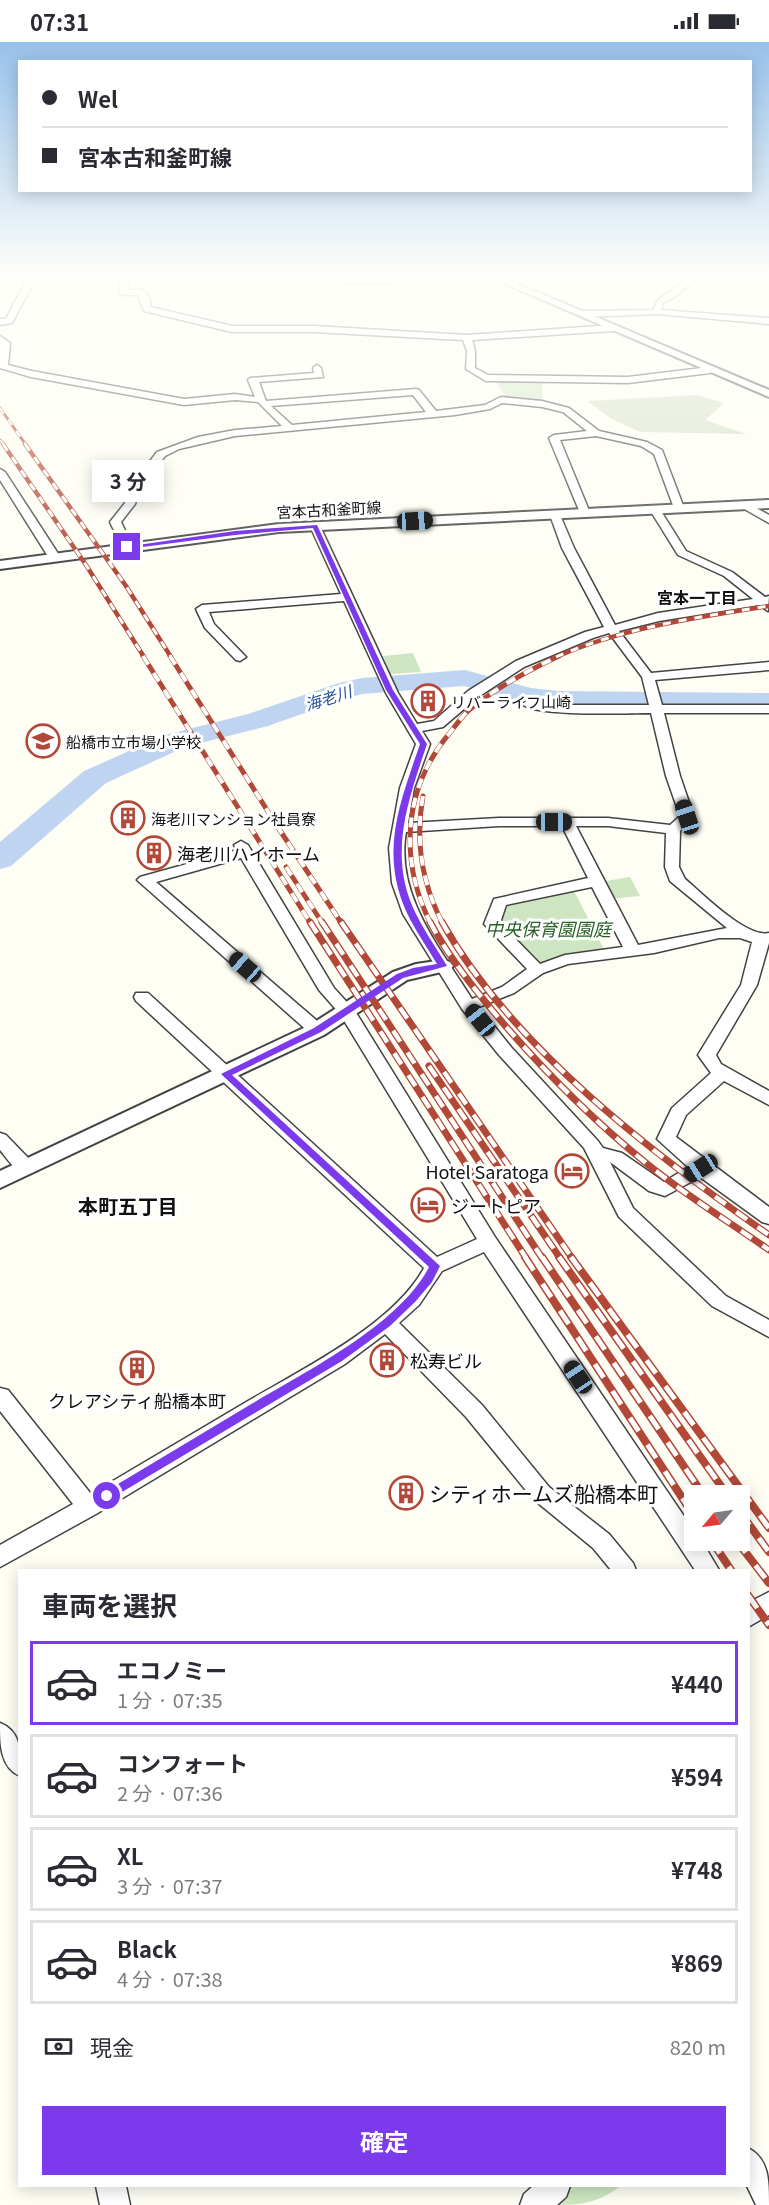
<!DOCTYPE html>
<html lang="ja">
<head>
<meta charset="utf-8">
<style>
	body { margin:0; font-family:Georgia,"Noto Sans JP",serif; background:#f7f7f7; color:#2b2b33; height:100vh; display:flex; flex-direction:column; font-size:22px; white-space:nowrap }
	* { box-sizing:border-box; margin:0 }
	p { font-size:20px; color:#7c7c81 }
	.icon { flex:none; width:33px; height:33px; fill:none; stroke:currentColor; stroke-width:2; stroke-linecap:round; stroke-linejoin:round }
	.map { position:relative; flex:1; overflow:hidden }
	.sheet { position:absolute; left:18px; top:1527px; width:732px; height:618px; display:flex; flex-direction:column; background:#fff; border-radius:0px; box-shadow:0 3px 15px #0003 }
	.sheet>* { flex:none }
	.hud { position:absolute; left:18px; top:18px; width:734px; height:132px; border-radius:0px; box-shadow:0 3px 15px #0003; display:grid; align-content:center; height:132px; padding:0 24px; background:#fff }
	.needle { width:39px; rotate:241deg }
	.tools { position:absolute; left:684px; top:1443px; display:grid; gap:12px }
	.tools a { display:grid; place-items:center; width:66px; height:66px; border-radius:0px; background:#fff; box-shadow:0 3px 15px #0003; font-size:30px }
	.end { position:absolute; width:27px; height:27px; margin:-14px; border:8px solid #7c3aed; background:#fff; box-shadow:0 0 0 3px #fff }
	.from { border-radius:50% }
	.bubble { position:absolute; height:42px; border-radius:0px; background:#fff; box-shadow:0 3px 15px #0003; font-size:20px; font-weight:700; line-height:42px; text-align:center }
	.car { position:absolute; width:18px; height:36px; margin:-18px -9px; border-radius:8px; box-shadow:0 0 4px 2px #0007; background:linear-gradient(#222 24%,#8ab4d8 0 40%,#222 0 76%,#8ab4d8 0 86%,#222 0) }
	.hud b { display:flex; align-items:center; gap:21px; height:57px; font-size:22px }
	.hud b+b { border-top:2px solid #e1e1e2 }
	.hud i { width:15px; height:15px; background:#2b2b33 }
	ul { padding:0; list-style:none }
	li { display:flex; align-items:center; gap:18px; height:84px; margin:0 12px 9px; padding:0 12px; border:3px solid #e1e1e2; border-radius:0px }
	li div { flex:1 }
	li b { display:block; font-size:22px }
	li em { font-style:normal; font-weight:700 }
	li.active { border-color:#7c3aed }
	li>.icon { width:54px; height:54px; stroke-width:1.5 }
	h2 { padding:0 24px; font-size:27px; line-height:72px }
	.pay { display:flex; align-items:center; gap:15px; height:66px; padding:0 24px; font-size:22px }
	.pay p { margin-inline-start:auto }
	.primary-button { display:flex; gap:12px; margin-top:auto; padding:12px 24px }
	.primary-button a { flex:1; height:69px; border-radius:0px; background:#7c3aed; color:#fff; font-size:24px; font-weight:700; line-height:69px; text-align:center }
	.status { display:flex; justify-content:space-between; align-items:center; height:42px; padding:0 30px; background:#fff; direction:ltr }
	.status svg { height:16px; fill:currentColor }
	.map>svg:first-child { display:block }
</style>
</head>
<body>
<div class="status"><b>07:31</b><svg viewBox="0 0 49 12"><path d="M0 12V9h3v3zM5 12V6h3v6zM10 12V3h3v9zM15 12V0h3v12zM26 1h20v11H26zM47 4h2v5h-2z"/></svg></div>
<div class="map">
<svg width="769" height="2163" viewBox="0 0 769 2163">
	<rect width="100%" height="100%" fill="#fefef5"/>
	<path fill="#cde6c1" d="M542,338V360L507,357L496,339Z
		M413,611L421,630L390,632L383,614Z
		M630,835L640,854L609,857L600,840Z
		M573,847L604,907L537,922L497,880L501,862Z
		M571,2144H621C594,2163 581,2163 547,2163L569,2147Z"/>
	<path fill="#d3dfc7" d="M698,353L724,361L705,378L746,392L640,390L612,377L587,359Z"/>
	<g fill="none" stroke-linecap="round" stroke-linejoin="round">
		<path fill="#bfd4f0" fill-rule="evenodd" d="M465,628L531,646L558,649L769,651V667L558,665L529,662L464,644L362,652L347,656L268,684L185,705L106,741L11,824L0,827V800L84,729L165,693L248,672L339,641L362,636Z"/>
		<g stroke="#434343" stroke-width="3">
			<path id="minor" d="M45,234H59L33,241L12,281L0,283V277H6L27,237Z
				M124,234H132L127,248H143L149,255L151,265L232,284H314L467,293L613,283L617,286L613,289L472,298L475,309V326L488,333L628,335L710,325L715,328L710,331L628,341L486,339L466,327L467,309L463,298L314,290H232L144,269L138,253H123L119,251L120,241Z
				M301,234L367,237L433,234C416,244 318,244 301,234Z
				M691,234H699L676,254L663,261L661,268L769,276V282L657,272L582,275L578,272L582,269L653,268L658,258Z
				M0,294L10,301L8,323L32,329L184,357L235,352L255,355L248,338L250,336L314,331L313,326L317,323L321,326L323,335L259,340L266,359L416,347L419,348L436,369L485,363L501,355L542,359L569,366L599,389L647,400L662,408L684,466L679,469L674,466L654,412L641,404L596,394L560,398L590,471L589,473H581L549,396L554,393L587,389L563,370L542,365L502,361L490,367L455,373L235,394L179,407L165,414L152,431L141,439L135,462L121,480L133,505L127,508L123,507L110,480L125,461L131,438L144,427L157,410L198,395L235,388L282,384L258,360L235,358L184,363L31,335L0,326ZM413,353L426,370L292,383L271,364Z
				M0,427L5,430L61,516L59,518L55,519L49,516L0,438Z
				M745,460L769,473V481L741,465V461Z
				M655,465L659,466L686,509L732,530L765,555L769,554L768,569L759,563L659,579L619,589L651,631L769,620V628L655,638L662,663H769V671H664L680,734L694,775L680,789L679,825L685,837C703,852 746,896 769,891V901L757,943L716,1013L721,1022L769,1049V1063L724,1039L686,1073L676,1095L769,1165V1182L762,1180L700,1135L665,1154L649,1149L610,1120L633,1166L726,1254L769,1278V1295L712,1264L619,1175L584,1106L499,1013L462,967L403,872L392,841L389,806L400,746L416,702L386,651L344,559L209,570L214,582L246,615L240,619L236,618L205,586L196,567L202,563L341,552L310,484L315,481L319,482L398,651L417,682L434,679L468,649L516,619L585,590L604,585L562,506L550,473L551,471H559L560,473L574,506L615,583L658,571L753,557L724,534L678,513L650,468ZM609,591L642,635L649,663H571L528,658L522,662C535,675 628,671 651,671L666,734L680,774L670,783L608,776H499L408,781L414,746L430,702L422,689L443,685L478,655L524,625L593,596ZM499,784H562L588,836L494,857L484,882L527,927L502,945L472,957C440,906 395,853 406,790ZM576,784H608L666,791L665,825L670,839L727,886L638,903ZM592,845L623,905L565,913L540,922L500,881L506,863ZM719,896H740L752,900L741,943L698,1013L711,1031L672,1066L657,1097L688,1125L664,1140L622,1111L603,1106L598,1099L511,1005L479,965L514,951L543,931L568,922L654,911Z
				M241,799L248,803L334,946L355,969L495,1195L694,1489V1498H701L719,1528H695L484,1210L442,1229L419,1263L399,1281L482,1363L549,1445L609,1492L633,1521L636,1528H611L593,1506L533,1457L466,1375L385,1292L345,1322L96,1472L0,1525V1503L73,1462L0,1369V1346L8,1348L91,1452C143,1421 196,1390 248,1359C303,1327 394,1282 424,1226L136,959L134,955L136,951H148L437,1215L477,1197L340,972L319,948L241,816L156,840L323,984L325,988L323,992H311L137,838L140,835L237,808L234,803Z
				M0,1091L6,1093L34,1122L36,1126L34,1130C18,1135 9,1119 0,1108Z
				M769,1550V1573L748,1585V1561Z
				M0,1681C23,1690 20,1713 20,1734C0,1725 0,1702 0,1681Z
				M748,2106C769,2117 769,2138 769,2163H756L747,2144Z
				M96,2144H126L130,2163H100Z
				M533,2144H570L566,2155L557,2163H520L524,2152Z"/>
		</g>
		<g stroke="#434343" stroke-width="4">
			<path id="tertiary" d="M487,234H499L769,348V355Z
				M769,458V466L279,490L0,527V519L279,482Z
				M443,918L450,920L453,924L450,928L407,938L324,993L0,1146V1129L310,983L393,930L416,922Z"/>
		</g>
		<use href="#minor" fill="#fff" fill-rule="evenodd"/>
		<use href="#tertiary" fill="#fff" fill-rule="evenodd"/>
		<g stroke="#b24837" stroke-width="3">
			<path id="rail-far4" d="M0,366L26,403
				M0,398L4,403"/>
		</g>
		<g stroke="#b24837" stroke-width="4.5">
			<path id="rail-far3" d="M3,402L86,523L144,615
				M25,402L126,544L171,615
				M556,615C622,586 698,575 769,564"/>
		</g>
		<g stroke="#b24837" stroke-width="5">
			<path id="rail-far2" d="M143,614L311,882
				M170,614L279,787L342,882
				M423,754C415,798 422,842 443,882
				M286,825L323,882
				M431,882C399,819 403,748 448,693C455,685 461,675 469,668C497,645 527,629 559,614"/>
		</g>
		<g stroke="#b24837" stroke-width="7">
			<path id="rail-far1" d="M310,880L526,1216
				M322,880L542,1216
				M341,880L572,1216
				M430,880C449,916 476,949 502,980C546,1031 594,1079 646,1121C685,1153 728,1179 769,1208
				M442,880C512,1005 653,1112 769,1193
				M429,1024L560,1216"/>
		</g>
		<g stroke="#b24837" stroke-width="8">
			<path id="rail" d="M525,1215L694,1474
				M542,1215L704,1454
				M559,1215L728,1454
				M571,1215L769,1486
				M740,1470L769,1510
				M711,1498L731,1528
				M736,1498L769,1541
				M748,1553L769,1583"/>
		</g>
		<use href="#rail-far4" stroke="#fff" stroke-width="2" stroke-dasharray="7" stroke-linecap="butt"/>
		<use href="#rail-far3" stroke="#fff" stroke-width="3" stroke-dasharray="8" stroke-linecap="butt"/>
		<use href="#rail-far2" stroke="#fff" stroke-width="4" stroke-dasharray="10" stroke-linecap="butt"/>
		<use href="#rail-far1" stroke="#fff" stroke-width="4.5" stroke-dasharray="13" stroke-linecap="butt"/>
		<use href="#rail" stroke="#fff" stroke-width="5" stroke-dasharray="16" stroke-linecap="butt"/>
	</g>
	<linearGradient id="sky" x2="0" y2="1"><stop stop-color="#97c1eb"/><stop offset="0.44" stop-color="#fffffa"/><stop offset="1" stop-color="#fffffa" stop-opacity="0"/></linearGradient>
	<rect width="769" height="536" fill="url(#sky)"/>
	<path fill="#7c3aed" d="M317,483L393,648L427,702C408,759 387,814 416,872C425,890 437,907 447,924L403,936L321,990L232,1033L440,1224L432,1240L415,1260L390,1284L342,1319L107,1459L103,1458V1451C153,1421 203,1391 253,1361C307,1329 400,1282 429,1225L221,1032L314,986L397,932L413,926L437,922C427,905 415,888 407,871C379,810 400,761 420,702L386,648L313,486L235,493L127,507L124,505L235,489Z"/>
	<defs>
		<g id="building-ring" transform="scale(1.725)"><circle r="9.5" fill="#fff" stroke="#b24837" stroke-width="1.5"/><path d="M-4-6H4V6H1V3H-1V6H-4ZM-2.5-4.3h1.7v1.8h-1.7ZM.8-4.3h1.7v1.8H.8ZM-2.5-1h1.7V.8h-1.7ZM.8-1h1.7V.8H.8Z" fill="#b24837"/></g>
		<g id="school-ring" transform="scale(1.725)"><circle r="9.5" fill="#fff" stroke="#b24837" stroke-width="1.5"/><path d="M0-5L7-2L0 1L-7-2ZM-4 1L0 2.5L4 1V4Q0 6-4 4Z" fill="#b24837"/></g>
		<g id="hotel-ring" transform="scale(1.725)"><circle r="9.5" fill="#fff" stroke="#b24837" stroke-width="1.5"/><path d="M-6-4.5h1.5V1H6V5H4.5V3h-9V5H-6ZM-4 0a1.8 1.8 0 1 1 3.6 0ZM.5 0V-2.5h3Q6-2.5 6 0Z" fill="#b24837"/></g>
	</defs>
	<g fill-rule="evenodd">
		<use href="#building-ring" x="428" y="659"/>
		<use href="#school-ring" x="43" y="699"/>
		<use href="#building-ring" x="128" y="776"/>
		<use href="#building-ring" x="154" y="811"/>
		<use href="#hotel-ring" x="572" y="1129"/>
		<use href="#hotel-ring" x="428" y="1163"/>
		<use href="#building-ring" x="387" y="1318"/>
		<use href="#building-ring" x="137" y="1326"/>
		<use href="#building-ring" x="406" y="1451"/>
	</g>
	<g text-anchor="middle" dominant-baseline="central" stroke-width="6" stroke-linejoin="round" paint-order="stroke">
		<g font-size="15" fill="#101010" stroke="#fff">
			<text transform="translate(329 467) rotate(-3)">宮本古和釜町線</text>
		</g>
		<g font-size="15" fill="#101010" stroke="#fff" text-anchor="start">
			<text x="451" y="659">リバーライフ山崎</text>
			<text x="66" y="699">船橋市立市場小学校</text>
			<text x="151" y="776">海老川マンション社員寮</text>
		</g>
		<g font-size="16" font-weight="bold" fill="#101010" stroke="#fff">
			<text x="697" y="555">宮本一丁目</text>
		</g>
		<g font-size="16" font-style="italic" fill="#275095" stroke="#fff">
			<text transform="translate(328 655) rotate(-18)">海老川</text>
		</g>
		<g font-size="18" fill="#101010" stroke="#fff" text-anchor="start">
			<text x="177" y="811">海老川ハイホーム</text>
			<text x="549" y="1129" text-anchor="end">Hotel Saratoga</text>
			<text x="451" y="1163">ジートピア</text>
			<text x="410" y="1318">松寿ビル</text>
			<text x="137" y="1358" text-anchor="middle">クレアシティ船橋本町</text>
		</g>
		<g font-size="18" font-style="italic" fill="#286227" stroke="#fff">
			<text x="548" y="886">中央保育園園庭</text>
		</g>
		<g font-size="20" font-weight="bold" fill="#101010" stroke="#fff">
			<text x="128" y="1163">本町五丁目</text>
		</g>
		<g font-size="21" fill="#101010" stroke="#fff" text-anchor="start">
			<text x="429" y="1451">シティホームズ船橋本町</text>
		</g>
	</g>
</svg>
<div class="tools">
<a><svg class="needle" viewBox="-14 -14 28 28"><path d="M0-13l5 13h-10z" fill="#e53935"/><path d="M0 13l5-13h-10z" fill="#7c7c81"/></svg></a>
</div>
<i class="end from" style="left:107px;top:1454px"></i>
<i class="end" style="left:127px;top:505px"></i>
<div class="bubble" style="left:92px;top:418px;width:72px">3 分</div>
<i class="car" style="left:415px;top:479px;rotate:87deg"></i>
<i class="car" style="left:687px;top:775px;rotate:342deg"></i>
<i class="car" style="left:554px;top:780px;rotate:90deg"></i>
<i class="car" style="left:245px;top:925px;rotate:311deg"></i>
<i class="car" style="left:480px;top:978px;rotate:321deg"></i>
<i class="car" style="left:701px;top:1126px;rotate:238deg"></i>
<i class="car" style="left:578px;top:1335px;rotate:326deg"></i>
<div class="hud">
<b><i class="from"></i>Wel</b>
<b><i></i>宮本古和釜町線</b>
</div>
<section class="sheet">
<h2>車両を選択</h2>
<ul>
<li class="active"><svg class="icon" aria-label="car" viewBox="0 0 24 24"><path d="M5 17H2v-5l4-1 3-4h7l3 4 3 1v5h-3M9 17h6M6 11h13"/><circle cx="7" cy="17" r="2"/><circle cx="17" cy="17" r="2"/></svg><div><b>エコノミー</b><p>1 分 · 07:35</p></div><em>¥440</em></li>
<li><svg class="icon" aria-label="car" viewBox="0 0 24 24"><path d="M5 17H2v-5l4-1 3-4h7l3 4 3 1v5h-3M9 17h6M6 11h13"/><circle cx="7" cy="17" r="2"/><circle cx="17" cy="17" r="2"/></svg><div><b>コンフォート</b><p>2 分 · 07:36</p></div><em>¥594</em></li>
<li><svg class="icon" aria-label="car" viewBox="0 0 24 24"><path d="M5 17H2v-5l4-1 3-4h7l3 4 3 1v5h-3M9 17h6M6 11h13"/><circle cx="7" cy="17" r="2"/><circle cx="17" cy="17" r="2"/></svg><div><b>XL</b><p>3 分 · 07:37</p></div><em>¥748</em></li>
<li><svg class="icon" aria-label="car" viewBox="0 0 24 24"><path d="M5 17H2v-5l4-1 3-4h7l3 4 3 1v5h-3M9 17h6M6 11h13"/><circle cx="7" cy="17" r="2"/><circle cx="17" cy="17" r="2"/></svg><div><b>Black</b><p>4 分 · 07:38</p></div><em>¥869</em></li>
</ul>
<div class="pay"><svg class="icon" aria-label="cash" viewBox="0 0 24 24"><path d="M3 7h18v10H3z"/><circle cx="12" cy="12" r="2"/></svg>現金<p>820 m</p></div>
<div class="primary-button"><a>確定</a></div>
</section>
</div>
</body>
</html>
